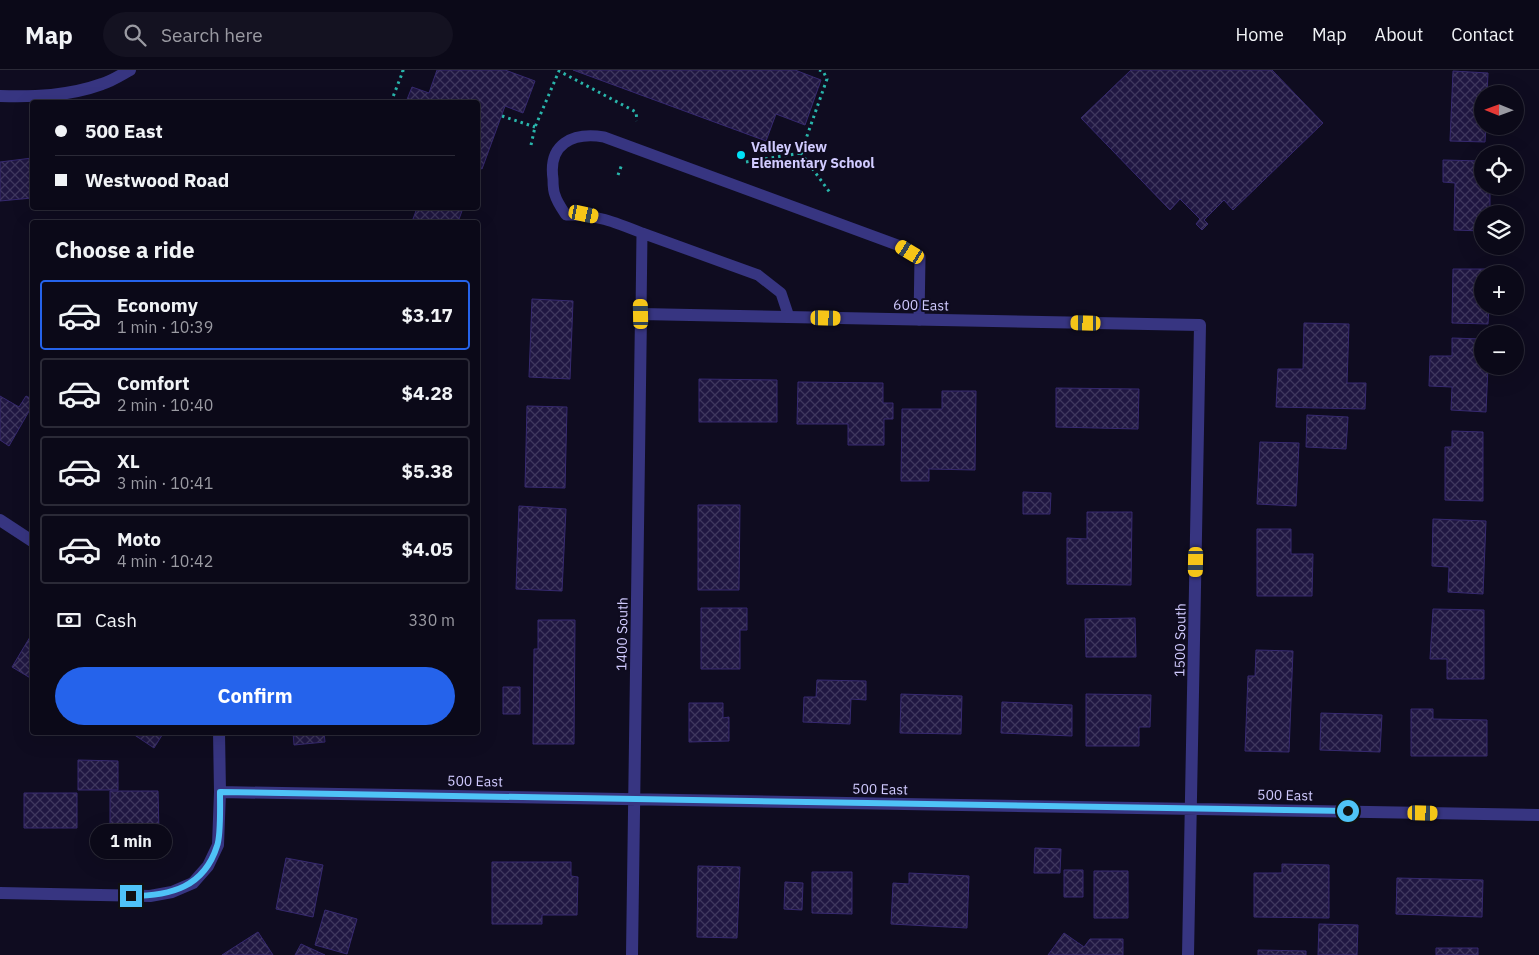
<!DOCTYPE html>
<html lang="en">
<head>
<meta charset="utf-8">
<style>
	body { margin:0; font-family:"IBM Plex Sans",sans-serif; background:#141221; color:#f1f3f6; height:100vh; display:flex; flex-direction:column; font-size:19px; white-space:nowrap }
	* { box-sizing:border-box; margin:0 }
	p { font-size:16px; color:#9a9aa2 }
	.icon { flex:none; width:28px; height:28px; fill:none; stroke:currentColor; stroke-width:2; stroke-linecap:round; stroke-linejoin:round }
	.map { position:relative; flex:1; overflow:hidden }
	.side { position:absolute; left:30px; top:150px; width:450px; height:515px; display:flex; flex-direction:column; background:#0b0918; border-radius:5px; box-shadow:0 5px 20px #0002,0 0 0 1px #2b2a37 }
	.side>* { flex:none }
	.hud { position:absolute; left:30px; top:30px; width:450px; height:110px; border-radius:5px; box-shadow:0 5px 20px #0002,0 0 0 1px #2b2a37; display:grid; align-content:center; height:110px; padding:0 25px; background:#0b0918 }
	.needle { width:32px; rotate:271deg }
	.fabs { position:absolute; left:1474px; top:15px; display:grid; gap:10px }
	.fabs a { display:grid; place-items:center; width:50px; height:50px; border-radius:50%; background:#0b0918; box-shadow:0 5px 20px #0002,0 0 0 1px #2b2a37; font-size:25px }
	.end { position:absolute; width:22px; height:22px; margin:-11px; border:6px solid #4fc3f7; background:#111; box-shadow:0 0 0 2px #111 }
	.from { border-radius:50% }
	.bubble { position:absolute; height:35px; border-radius:18px; background:#0b0918; box-shadow:0 5px 20px #0002,0 0 0 1px #2b2a37; font-size:16px; font-weight:800; line-height:35px; text-align:center }
	.car { position:absolute; width:15px; height:30px; margin:-15px -8px; border-radius:6px; box-shadow:0 0 4px 1px #0007; background:linear-gradient(#f5c518 24%,#345 0 40%,#f5c518 0 76%,#345 0 86%,#f5c518 0) }
	.hud b { display:flex; align-items:center; gap:18px; height:48px; font-size:19px }
	.hud b+b { border-top:1px solid #2b2a37 }
	.hud i { width:12px; height:12px; background:#f1f3f6 }
	ul { padding:0; list-style:none }
	li { display:flex; align-items:center; gap:15px; height:70px; margin:0 10px 8px; padding:0 15px; border:2px solid #2b2a37; border-radius:5px }
	li div { flex:1 }
	li b { display:block; font-size:19px }
	li em { font-style:normal; font-weight:800 }
	li.on { border-color:#2563eb }
	li>.icon { width:45px; height:45px; stroke-width:1.5 }
	h2 { padding:0 25px; font-size:22px; line-height:60px }
	.pay { display:flex; align-items:center; gap:12px; height:55px; padding:0 25px; font-size:19px }
	.pay p { margin-inline-start:auto }
	.cta { display:flex; gap:10px; margin-top:auto; padding:10px 25px }
	.cta a { flex:1; height:58px; border-radius:30px; background:#2563eb; color:#fff; font-size:20px; font-weight:800; line-height:58px; text-align:center }
	header { display:flex; align-items:center; gap:30px; box-sizing:border-box; height:70px; padding:0 25px; background:#0b0918; border-bottom:1px solid #2b2a37 }
	header strong { font-size:24px }
	nav { display:flex; gap:28px; margin-inline-start:auto; font-size:18px }
	.search { width:350px; height:45px; background:#141221; display:flex; align-items:center; gap:12px; box-sizing:border-box; padding:0 18px; border-radius:28px; color:#9a9aa2; font-size:19px }
	.map>svg:first-child { display:block }
</style>
</head>
<body>
<header>
<strong>Map</strong>
<div class="search"><svg class="icon" aria-label="search" viewBox="0 0 24 24"><circle cx="10" cy="10" r="6"/><path d="M15 15l6 6"/></svg>Search here</div>
<nav><a>Home</a><a>Map</a><a>About</a><a>Contact</a></nav>
</header>
<div class="map">
<svg width="1539" height="885" viewBox="0 0 1539 885">
	<defs>
		<pattern id="building-cross-hatch" width="8" height="8" patternUnits="userSpaceOnUse" patternTransform="scale(1.25)"><rect width="8" height="8" fill="#201742"/><path d="M0 0l8 8M0 8l8-8" fill="none" stroke="#3f375e"/></pattern>
	</defs>
	<rect width="100%" height="100%" fill="#0f0c20"/>
	<path fill="url(#building-cross-hatch)" stroke="#36296f" d="M437,0H505L535,11L523,43L505,36L482,99L478,97V32H406L412,17L429,23Z
		M573,0H795L821,10L805,55L776,44L766,71Z
		M1131,0H1272L1323,53L1233,140L1224,130L1204,150L1208,154L1202,160L1196,154L1200,149L1180,129L1170,140L1081,48Z
		M1453,1L1488,3L1487,24H1482V56H1486L1485,72L1450,71Z
		M32,88V128L0,131V92Z
		M1443,90L1482,91V116H1490V144H1482V161L1454,160L1455,113L1443,112Z
		M417,138H463L458,152H423L413,149Z
		M1453,199H1489V204H1482V236H1489L1488,254L1452,253Z
		M532,229L573,231L570,309L529,307Z
		M1304,253L1349,254L1347,313H1366L1365,339L1276,337L1278,299H1303Z
		M1452,268L1482,269V296H1488L1486,342L1451,340L1452,317L1429,316L1430,286H1452Z
		M699,309L777,310V352H699Z
		M798,312L883,313V333H893V349H884V375H848V354H797Z
		M1056,318L1139,319L1138,359L1056,357Z
		M942,321H976L975,400L929,399V411H901L902,339H942Z
		M0,326L19,337L26,326L32,329V336L9,376L0,370Z
		M527,336L567,337L565,418L525,417Z
		M1307,345L1348,347L1346,379L1306,377Z
		M1452,361L1483,362V431L1445,430V377H1452Z
		M1260,372L1299,373L1296,436L1257,434Z
		M1023,422L1051,423L1050,444H1023Z
		M698,435H740L739,520H698Z
		M519,436L566,439L562,521L516,519Z
		M1087,442H1132L1131,515L1067,514V468L1087,469Z
		M1433,449L1486,451L1483,524L1448,522L1449,497L1432,496Z
		M1257,459H1291V484H1313L1312,526H1257Z
		M701,538H747V560H740V599H701Z
		M1433,539L1484,540V609H1447V589H1430Z
		M1135,548L1136,587H1086L1085,549Z
		M538,550H575L574,674H533L534,579H538Z
		M30,567L32,569V609L12,597Z
		M1256,580L1293,581L1289,682L1245,681L1248,606H1255Z
		M817,610L866,611V630L851,629L850,654L803,652L804,627H816Z
		M503,617H520V644H503Z
		M901,624L962,626L961,664L900,663Z
		M1086,624L1151,625L1150,657H1139V676H1086Z
		M1002,632L1072,635V666L1001,663Z
		M689,633H723V648L729,647V671L689,672Z
		M1411,639H1433V649L1487,650V686H1411Z
		M1321,643L1382,645L1380,682L1320,680Z
		M130,662H164L154,678Z
		M293,662H324L325,672L294,675Z
		M78,690L118,691V720H78Z
		M110,721H158L159,763H129L128,756H110Z
		M24,723H77V758H24Z
		M1035,778L1061,779L1060,803H1034Z
		M286,788L323,795L313,847L276,839Z
		M492,792H571V806L578,807L577,845H542V854H492Z
		M1282,794L1329,795V848L1254,847V803H1282Z
		M698,796L740,797L737,868L697,867Z
		M1064,800H1083V827H1064Z
		M1094,801H1128V848H1094Z
		M812,802H852V844L812,843Z
		M909,803L969,806L967,858L891,854L893,813L909,814Z
		M1397,808L1483,810L1482,847L1396,844Z
		M785,812L803,813L802,840L784,839Z
		M325,840L357,849L347,884L315,875Z
		M1319,854L1358,855L1357,885H1318Z
		M258,862L273,885H222Z
		M1064,863L1084,877L1090,869H1123V885H1048Z
		M301,874L325,885H295Z
		M1436,878H1478V885H1436Z
		M1258,880L1306,881V885H1258Z"/>
	<g fill="none" stroke-linecap="round" stroke-linejoin="round">
		<path stroke="#29b5ab" stroke-width="3" stroke-dasharray="2.5 4" stroke-linecap="butt" d="M819,0L823,1L827,9L801,83L831,124
			M391,32L403,1L400,0
			M502,46L535,57
			M531,75L535,57L559,1L636,42L637,51
			M746,92L801,83
			M618,105L622,94"/>
		<path stroke="#373581" stroke-width="11" d="M642,163L758,205L781,223L789,247
			M641,244L642,163C615,152 595,144 566,145C562,139 557,132 555,125C553,120 553,114 553,109C548,74 572,62 604,67L900,176L920,187L919,250"/>
		<path stroke="#373581" stroke-width="12" d="M0,26C34,27 69,26 102,14C112,11 121,5 130,0
			M0,450L32,471
			M220,722L1539,745
			M0,823L150,826L172,822L193,813L208,796L218,775L220,722L219,662
			M632,885L641,244L1200,255L1188,885"/>
	</g>
	<g fill="none" stroke-linecap="round" stroke-linejoin="round">
		<path stroke="#4fc3f7" stroke-width="6" d="M131,826C171,826 204,817 217,776C221,766 220,735 220,722L1348,741"/>
	</g>
	<circle fill="#00e0f6" stroke="#0f0c20" stroke-width="2" cx="741" cy="85" r="5"/>
	<g text-anchor="middle" dominant-baseline="central" stroke-width="4" stroke-linejoin="round" paint-order="stroke">
		<g font-size="14" font-weight="bold" fill="#d1cbff" stroke="#0f0c20" text-anchor="start">
			<text x="751" y="77">Valley View<tspan x="751" dy="16">Elementary School</tspan></text>
		</g>
		<g font-size="14" fill="#d1cbff" stroke="#0f0c20">
			<text transform="translate(921 235) rotate(1)">600 East</text>
			<text transform="translate(622 564) rotate(-89)">1400 South</text>
			<text transform="translate(1180 570) rotate(-89)">1500 South</text>
			<text transform="translate(475 711) rotate(1)">500 East</text>
			<text transform="translate(880 719) rotate(1)">500 East</text>
			<text transform="translate(1285 725) rotate(1)">500 East</text>
		</g>
	</g>
</svg>
<div class="fabs">
<a><svg class="needle" viewBox="-14 -14 28 28"><path d="M0-13l5 13h-10z" fill="#e53935"/><path d="M0 13l5-13h-10z" fill="#9a9aa2"/></svg></a>
<a><svg class="icon" aria-label="locate" viewBox="0 0 24 24"><circle cx="12" cy="12" r="6"/><path d="M12 2v4M12 18v4M2 12h4M18 12h4"/></svg></a>
<a><svg class="icon" aria-label="layers" viewBox="0 0 24 24"><path d="M12 4l9 5-9 5-9-5zM3 14l9 5 9-5"/></svg></a>
<a>+</a>
<a>−</a>
</div>
<i class="end from" style="left:1348px;top:741px"></i>
<i class="end" style="left:131px;top:826px"></i>
<div class="bubble" style="left:90px;top:754px;width:82px">1 min</div>
<i class="car" style="left:584px;top:144px;rotate:102deg"></i>
<i class="car" style="left:910px;top:182px;rotate:301deg"></i>
<i class="car" style="left:641px;top:244px;rotate:359deg"></i>
<i class="car" style="left:826px;top:248px;rotate:91deg"></i>
<i class="car" style="left:1086px;top:253px;rotate:271deg"></i>
<i class="car" style="left:1196px;top:492px;rotate:181deg"></i>
<i class="car" style="left:1423px;top:743px;rotate:91deg"></i>
<div class="hud">
<b><i class="from"></i>500 East</b>
<b><i></i>Westwood Road</b>
</div>
<section class="side">
<h2>Choose a ride</h2>
<ul>
<li class="on"><svg class="icon" aria-label="car" viewBox="0 0 24 24"><path d="M5 17H2v-5l4-1 3-4h7l3 4 3 1v5h-3M9 17h6M6 11h13"/><circle cx="7" cy="17" r="2"/><circle cx="17" cy="17" r="2"/></svg><div><b>Economy</b><p>1 min · 10:39</p></div><em>$3.17</em></li>
<li><svg class="icon" aria-label="car" viewBox="0 0 24 24"><path d="M5 17H2v-5l4-1 3-4h7l3 4 3 1v5h-3M9 17h6M6 11h13"/><circle cx="7" cy="17" r="2"/><circle cx="17" cy="17" r="2"/></svg><div><b>Comfort</b><p>2 min · 10:40</p></div><em>$4.28</em></li>
<li><svg class="icon" aria-label="car" viewBox="0 0 24 24"><path d="M5 17H2v-5l4-1 3-4h7l3 4 3 1v5h-3M9 17h6M6 11h13"/><circle cx="7" cy="17" r="2"/><circle cx="17" cy="17" r="2"/></svg><div><b>XL</b><p>3 min · 10:41</p></div><em>$5.38</em></li>
<li><svg class="icon" aria-label="car" viewBox="0 0 24 24"><path d="M5 17H2v-5l4-1 3-4h7l3 4 3 1v5h-3M9 17h6M6 11h13"/><circle cx="7" cy="17" r="2"/><circle cx="17" cy="17" r="2"/></svg><div><b>Moto</b><p>4 min · 10:42</p></div><em>$4.05</em></li>
</ul>
<div class="pay"><svg class="icon" aria-label="cash" viewBox="0 0 24 24"><path d="M3 7h18v10H3z"/><circle cx="12" cy="12" r="2"/></svg>Cash<p>330 m</p></div>
<div class="cta"><a>Confirm</a></div>
</section>
</div>
</body>
</html>
